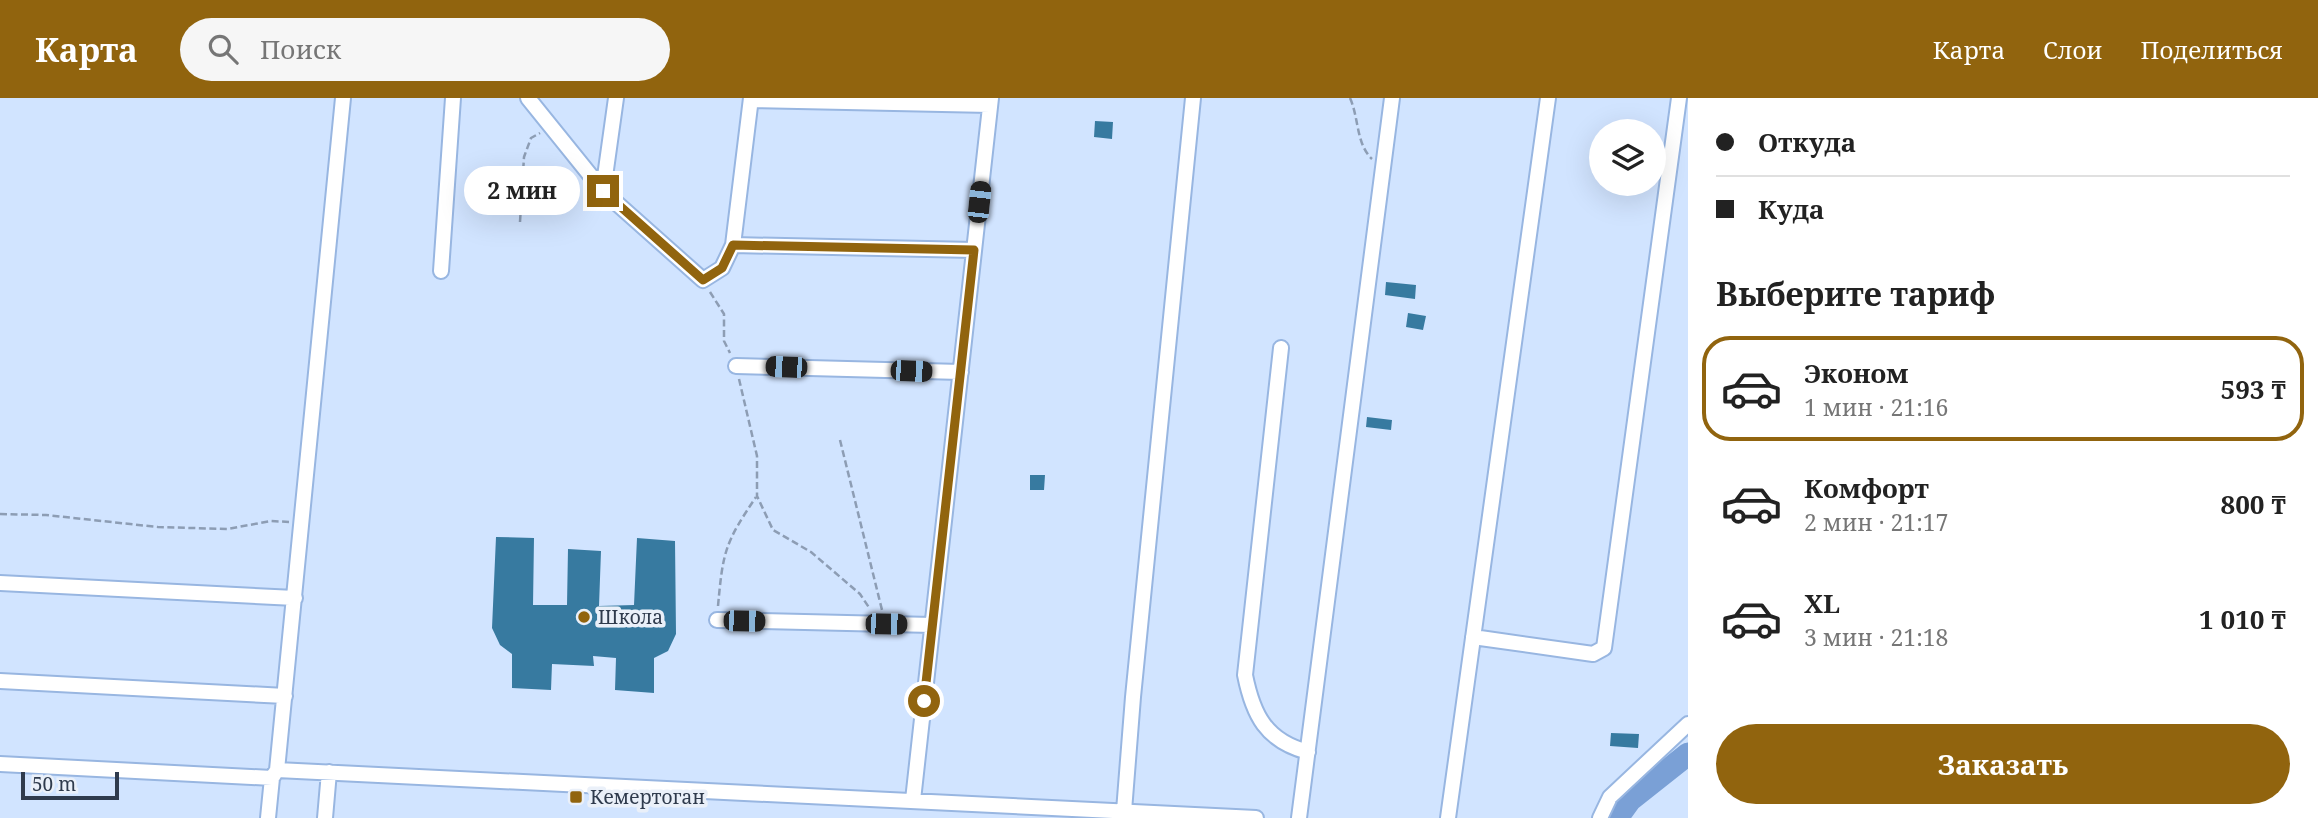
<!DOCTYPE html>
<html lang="ru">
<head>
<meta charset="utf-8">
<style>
	body { margin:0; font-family:"Noto Serif",serif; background:#f6f6f6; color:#222; height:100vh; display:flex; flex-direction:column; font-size:26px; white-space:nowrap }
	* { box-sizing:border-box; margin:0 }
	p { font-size:23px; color:#767676 }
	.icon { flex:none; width:38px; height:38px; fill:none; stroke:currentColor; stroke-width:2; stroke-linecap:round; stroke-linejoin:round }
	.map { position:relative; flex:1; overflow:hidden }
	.drawer { display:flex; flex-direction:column; background:#fff; width:630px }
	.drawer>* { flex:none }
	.hud { display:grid; align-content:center; height:154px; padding:0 28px; background:#fff }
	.buttons { position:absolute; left:1589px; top:21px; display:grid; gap:14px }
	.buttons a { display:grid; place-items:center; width:77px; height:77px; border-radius:50%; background:#fff; box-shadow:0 7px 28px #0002; font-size:35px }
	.scale { position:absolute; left:21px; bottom:18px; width:98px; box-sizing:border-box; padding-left:7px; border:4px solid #2f3b4d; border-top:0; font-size:19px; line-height:24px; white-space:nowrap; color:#2f3b4d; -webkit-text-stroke:5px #eaf0f9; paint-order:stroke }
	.end { position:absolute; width:32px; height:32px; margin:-16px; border:9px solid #91640e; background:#fff; box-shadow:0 0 0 4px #fff }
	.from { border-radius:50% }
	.bubble { position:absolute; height:49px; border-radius:24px; background:#fff; box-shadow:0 7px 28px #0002; font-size:23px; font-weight:700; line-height:49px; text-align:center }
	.car { position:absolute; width:21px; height:42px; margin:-21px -10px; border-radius:9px; box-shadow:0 0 5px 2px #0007; background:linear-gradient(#222 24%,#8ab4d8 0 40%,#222 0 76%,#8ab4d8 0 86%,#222 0) }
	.hud b { display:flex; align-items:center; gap:24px; height:66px; font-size:26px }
	.hud b+b { border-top:2px solid #e0e0e0 }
	.hud i { width:18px; height:18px; background:#222 }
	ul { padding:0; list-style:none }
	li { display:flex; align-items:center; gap:21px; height:105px; margin:0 14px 10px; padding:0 14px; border:4px solid transparent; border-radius:28px }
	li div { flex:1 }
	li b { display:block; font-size:26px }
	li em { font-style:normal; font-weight:700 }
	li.active { border-color:#91640e }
	li>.icon { width:63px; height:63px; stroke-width:1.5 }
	h2 { padding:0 28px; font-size:32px; line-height:84px }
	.action { display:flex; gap:14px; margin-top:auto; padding:14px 28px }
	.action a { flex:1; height:80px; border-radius:42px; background:#91640e; color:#fff; font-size:28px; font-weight:700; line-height:80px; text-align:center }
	header { display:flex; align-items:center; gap:42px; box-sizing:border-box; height:98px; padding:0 35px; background:#91640e; color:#fff }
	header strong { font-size:33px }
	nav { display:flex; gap:38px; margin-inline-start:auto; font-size:24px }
	.search { width:490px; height:63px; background:#f6f6f6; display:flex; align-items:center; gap:18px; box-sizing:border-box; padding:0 24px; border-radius:38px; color:#767676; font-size:26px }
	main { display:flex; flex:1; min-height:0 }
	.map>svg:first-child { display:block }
</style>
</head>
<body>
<header>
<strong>Карта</strong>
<div class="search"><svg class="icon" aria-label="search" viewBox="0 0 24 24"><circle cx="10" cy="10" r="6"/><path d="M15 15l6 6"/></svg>Поиск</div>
<nav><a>Карта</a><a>Слои</a><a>Поделиться</a></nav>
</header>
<main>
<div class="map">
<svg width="1688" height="720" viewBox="0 0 1688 720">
	<rect width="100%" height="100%" fill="#d1e4ff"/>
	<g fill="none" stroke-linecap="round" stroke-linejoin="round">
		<path stroke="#7aa0d6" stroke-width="23" d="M1617,720L1630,702L1688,656"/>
	</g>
	<path fill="#377aa0" d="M1095,23L1113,24L1112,41L1094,39Z
		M1386,184L1416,187L1415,201L1385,197Z
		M1408,215L1426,218L1423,232L1406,229Z
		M1367,319L1392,322L1391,332L1366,329Z
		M1030,377H1045L1044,392H1030Z
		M496,439L534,440L533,507H567L568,451L601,453L599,508L634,507L637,440L675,443L676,536L668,553L654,560V595L615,592L616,560L593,558L594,568L552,566L551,592L512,590V556L500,547L492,530Z
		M1611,635L1639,636L1638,650L1610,648Z"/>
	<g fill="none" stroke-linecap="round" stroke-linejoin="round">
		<g stroke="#98b6e1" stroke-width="18">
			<path id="minor" d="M528,0L603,93L703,182L722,170L733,147L751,0
				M751,2L990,7
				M603,93L616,0
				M733,147L974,152
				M441,173L453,0
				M1281,250L1245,577C1253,617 1266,643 1308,654
				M736,268L961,274
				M0,485L295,500
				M717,522L932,527
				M1473,539L1593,556L1604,550L1679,0
				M0,583L285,598
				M0,666L272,680
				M277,672L1256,720
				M913,702L991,0
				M1124,713L1133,599L1193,0
				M268,720L272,680L277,672L343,0
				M325,720L329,674
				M1299,720L1392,0
				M1448,720L1548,0
				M1600,720L1610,699L1688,626"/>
		</g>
		<path stroke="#8d9db4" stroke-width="2.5" stroke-dasharray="7 3.5" stroke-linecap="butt" d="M1350,0C1359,20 1356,46 1372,61
			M520,124L524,59L531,40L540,35
			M710,194L724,216V243L730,255
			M739,281L757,358V398L773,432L811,454L860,496L870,511
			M840,342L882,512
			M0,416L46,417L158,429L227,431L271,423L289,424
			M718,508C723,453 725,445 756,399"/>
		<use href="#minor" stroke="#fff" stroke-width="14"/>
	</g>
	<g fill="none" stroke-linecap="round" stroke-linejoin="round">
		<path stroke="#91640e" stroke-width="9" d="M603,93L703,182L722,170L733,147L974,152L924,603"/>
	</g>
	<g fill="#91640e" stroke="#eaf0f9" stroke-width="2.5">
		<circle cx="584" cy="519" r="7"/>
		<rect x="569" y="692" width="14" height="14" rx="3.5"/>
	</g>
	<g text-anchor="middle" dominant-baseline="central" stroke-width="7" stroke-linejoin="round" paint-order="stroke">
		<g font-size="19" fill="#2f3b4d" stroke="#eaf0f9" text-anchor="start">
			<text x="598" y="519">Школа</text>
			<text x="590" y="699">Кемертоган</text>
		</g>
	</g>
</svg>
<div class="buttons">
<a><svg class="icon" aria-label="layers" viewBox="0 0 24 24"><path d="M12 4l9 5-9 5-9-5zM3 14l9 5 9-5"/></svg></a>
</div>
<div class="scale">50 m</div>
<i class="end from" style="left:924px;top:603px"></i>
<i class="end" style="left:603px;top:93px"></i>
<div class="bubble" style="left:464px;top:68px;width:116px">2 мин</div>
<i class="car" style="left:979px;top:104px;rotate:6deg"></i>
<i class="car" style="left:786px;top:269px;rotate:272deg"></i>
<i class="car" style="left:911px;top:273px;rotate:92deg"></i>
<i class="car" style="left:744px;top:523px;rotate:91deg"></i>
<i class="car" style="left:886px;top:526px;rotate:91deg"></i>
</div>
<section class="drawer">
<div class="hud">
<b><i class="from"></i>Откуда</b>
<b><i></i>Куда</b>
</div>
<h2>Выберите тариф</h2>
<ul>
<li class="active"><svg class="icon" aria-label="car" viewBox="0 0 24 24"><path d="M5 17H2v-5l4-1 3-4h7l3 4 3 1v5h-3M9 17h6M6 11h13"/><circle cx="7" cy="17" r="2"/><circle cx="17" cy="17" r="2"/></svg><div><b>Эконом</b><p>1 мин · 21:16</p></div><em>593 ₸</em></li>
<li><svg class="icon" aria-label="car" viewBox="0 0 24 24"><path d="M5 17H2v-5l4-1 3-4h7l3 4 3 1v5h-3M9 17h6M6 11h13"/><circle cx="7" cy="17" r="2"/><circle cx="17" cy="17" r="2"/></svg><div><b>Комфорт</b><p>2 мин · 21:17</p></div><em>800 ₸</em></li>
<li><svg class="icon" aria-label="car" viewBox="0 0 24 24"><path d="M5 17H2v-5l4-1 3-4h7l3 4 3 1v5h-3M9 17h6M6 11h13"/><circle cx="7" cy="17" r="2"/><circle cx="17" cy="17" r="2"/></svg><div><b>XL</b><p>3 мин · 21:18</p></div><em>1 010 ₸</em></li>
</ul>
<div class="action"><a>Заказать</a></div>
</section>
</main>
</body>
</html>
